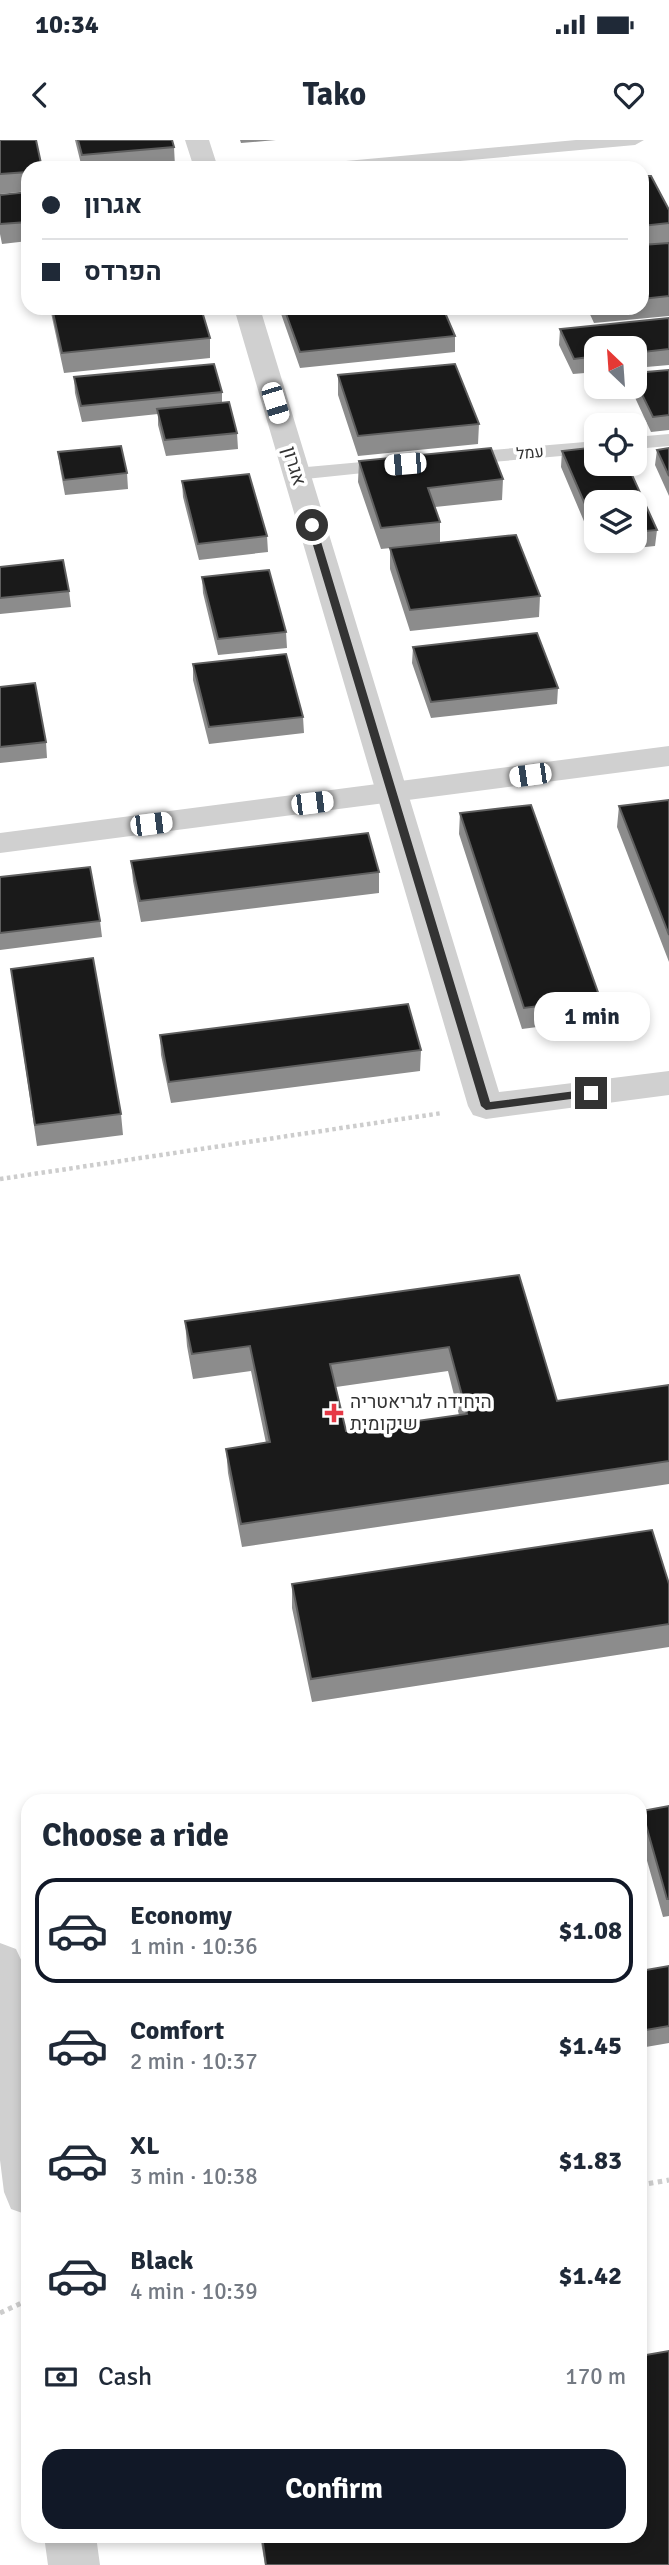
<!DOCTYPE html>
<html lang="en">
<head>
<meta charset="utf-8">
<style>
	body { margin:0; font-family:Signika,Heebo,sans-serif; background:#f6f6f7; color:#1f2937; height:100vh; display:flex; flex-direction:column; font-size:26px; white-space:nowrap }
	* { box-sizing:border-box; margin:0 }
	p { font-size:23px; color:#747a83 }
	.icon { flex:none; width:38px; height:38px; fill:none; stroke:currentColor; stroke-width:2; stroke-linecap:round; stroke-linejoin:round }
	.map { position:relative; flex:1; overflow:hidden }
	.sheet { position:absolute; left:21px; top:1654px; width:626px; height:749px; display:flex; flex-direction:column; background:#fff; border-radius:21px; box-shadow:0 4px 10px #0003 }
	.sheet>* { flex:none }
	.banner { position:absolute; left:21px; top:21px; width:628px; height:154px; border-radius:21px; box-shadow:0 4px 10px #0003; display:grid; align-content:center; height:154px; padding:0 21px; background:#fff }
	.needle { width:46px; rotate:335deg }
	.controls { position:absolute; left:584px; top:196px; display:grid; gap:14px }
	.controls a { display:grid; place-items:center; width:63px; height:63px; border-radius:14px; background:#fff; box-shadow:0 4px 10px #0003; font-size:35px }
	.end { position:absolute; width:32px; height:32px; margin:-16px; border:9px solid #333; background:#fff; box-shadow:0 0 0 4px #fff }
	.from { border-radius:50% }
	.bubble { position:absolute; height:49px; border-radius:21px; background:#fff; box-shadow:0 4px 10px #0003; font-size:23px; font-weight:700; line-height:49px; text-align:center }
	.car { position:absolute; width:21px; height:42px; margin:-21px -10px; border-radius:9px; box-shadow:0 0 5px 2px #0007; background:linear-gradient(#fff 24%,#345 0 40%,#fff 0 76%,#345 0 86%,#fff 0) }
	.banner b { display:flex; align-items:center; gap:24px; height:66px; font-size:26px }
	.banner b+b { border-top:2px solid #e0e1e3 }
	.banner i { width:18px; height:18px; background:#1f2937 }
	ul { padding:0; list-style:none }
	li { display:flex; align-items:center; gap:21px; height:105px; margin:0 14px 10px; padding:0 7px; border:4px solid transparent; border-radius:21px }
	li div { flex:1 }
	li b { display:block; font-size:26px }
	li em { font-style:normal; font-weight:700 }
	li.current { border-color:#111827 }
	li>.icon { width:63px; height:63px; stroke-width:1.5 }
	h2 { padding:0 21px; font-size:32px; line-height:84px }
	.pay { display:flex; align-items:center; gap:18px; height:77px; padding:0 21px; font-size:26px }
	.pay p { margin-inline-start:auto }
	.action { display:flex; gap:14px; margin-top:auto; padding:14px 21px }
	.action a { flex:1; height:80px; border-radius:21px; background:#111827; color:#fff; font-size:28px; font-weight:700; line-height:80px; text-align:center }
	.status { display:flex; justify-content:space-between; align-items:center; height:49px; padding:0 35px; background:#fff; direction:ltr }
	.status svg { height:19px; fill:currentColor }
	header { display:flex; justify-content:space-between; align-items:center; height:91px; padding:0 21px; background:#fff; font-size:32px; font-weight:700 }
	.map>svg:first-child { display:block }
</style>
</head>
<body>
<div class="status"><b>10:34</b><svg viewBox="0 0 49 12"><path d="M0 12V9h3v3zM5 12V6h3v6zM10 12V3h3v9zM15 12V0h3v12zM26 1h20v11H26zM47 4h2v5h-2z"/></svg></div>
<header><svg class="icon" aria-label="back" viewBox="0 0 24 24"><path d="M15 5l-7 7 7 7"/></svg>Tako<svg class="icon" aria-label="heart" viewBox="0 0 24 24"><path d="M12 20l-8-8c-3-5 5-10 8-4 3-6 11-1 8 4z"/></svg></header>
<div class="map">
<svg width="669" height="2425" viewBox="0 0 669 2425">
	<rect width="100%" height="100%" fill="#fff"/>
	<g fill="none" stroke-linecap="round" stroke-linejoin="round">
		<path stroke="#cdcdcd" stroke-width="4.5" stroke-dasharray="3.5 3.5" stroke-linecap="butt" d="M0,1039L442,973"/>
		<path stroke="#cdcdcd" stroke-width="5" stroke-dasharray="4.5 4.5" stroke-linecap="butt" d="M640,2045L669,2040
			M0,2173L28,2160"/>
		<path fill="#d0d0d0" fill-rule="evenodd" d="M576,0H644L635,5L383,28H315L324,23Z
			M669,294V306L635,309V297Z
			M597,301V313L456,325L449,323L446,319L449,315L456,313Z
			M395,319L402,321L405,325L402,329L296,340L289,338L286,334L289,330L296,328Z"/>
		<path fill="#d0d0d0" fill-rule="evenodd" d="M185,0H209L218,28H194Z
			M234,168H260L499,952L669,931V955L486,979L473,975L468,966Z
			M0,1803L16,1809L23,1824L28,1864V2075L11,2069L4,2052L0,2020Z
			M44,2396H96L100,2425H48Z"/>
		<path fill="#d0d0d0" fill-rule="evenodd" d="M669,606V626L0,713V693Z"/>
	</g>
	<path fill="#8c8c8c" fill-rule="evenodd" d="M0,0L28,28V51L0,54Z
		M75,0H172L174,7L175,26L155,28H82Z
		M240,0H276L241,3Z
		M642,36L669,70V176L594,183L587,168H642Z
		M28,52V101L2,104L0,94V55Z
		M50,168H201L210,198V218L64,233Z
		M279,168H443L455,196V212L300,228Z
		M669,178V225L635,228V208H597V232L573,234L559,205L560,189Z
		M669,230V290L651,292L631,249V247H635V233Z
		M338,235L479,284L478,304L358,316L338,255Z
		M74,237L222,252V263L237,293L238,309L166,316L158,285V274L82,282L75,253Z
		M597,307V324H627L657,390L655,406L597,412L561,327L562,311ZM597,362H635V401H597Z
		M669,308V356L655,325L657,310Z
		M58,312L127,333L128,349L65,355L60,328Z
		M359,321L503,339L502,360L435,367L440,382V403L381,409L358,342Z
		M182,341L267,396L268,412L199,420L183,357Z
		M390,408L540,456L539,477L410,491L390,429Z
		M0,427L69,451L71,467L0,474Z
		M202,437L286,492L287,508L218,515L203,453Z
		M413,507L558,548L557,564L431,578L412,523Z
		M193,524L303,577L304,593L209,604L193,540Z
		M0,547L46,602L47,618L0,623Z
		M669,660V822L617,687L619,666Z
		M460,673L600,858L598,879L522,889L459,694Z
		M131,721L379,732V753L141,782L133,741Z
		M0,737L100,781L102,797L0,810Z
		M11,829L121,974L123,995L37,1006Z
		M160,895L421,910L420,931L171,963L161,915Z
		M519,1135L557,1261L669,1245V1344L242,1407L228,1333L226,1309L266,1303L251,1231L193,1239L187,1206L185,1181ZM448,1231L459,1275L346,1291L336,1247Z
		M292,1444H669V1507L312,1562L292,1468Z
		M669,1666V1776L663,1777L640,1696V1677L642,1671Z
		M669,1826V1903L640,1908V1831Z
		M260,2396H640L669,2425H265Z"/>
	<path fill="#1a1a1a" stroke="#5f5f5f" stroke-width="2" fill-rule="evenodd" d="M0,0H36L42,28H28V32L0,34Z
		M78,0H172L174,7L82,15Z
		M396,22L398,28H327Z
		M642,36H651L669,70V83L642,86Z
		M28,52V82L0,84V55Z
		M669,103V156L642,159V105Z
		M52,168H201L210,198L62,213Z
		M284,168H443L455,196L300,212Z
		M669,178V209L635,213V208H597V216L574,219L560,189Z
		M214,224L222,252L81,266L74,237Z
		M455,224L479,284L358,296L338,235Z
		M669,230V275L653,277L635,240V233Z
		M229,262L237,293L165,300L157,269Z
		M121,306L127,333L64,340L58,312Z
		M597,307V324H627L657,390L635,392V362H597V392L562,311Z
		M491,308L503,339L428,348L440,382L381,388L359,321Z
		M669,308V336L657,310Z
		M249,334L267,396L198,404L182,341Z
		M516,395L540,456L410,470L390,408Z
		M63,420L69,451L0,458V427Z
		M269,430L286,492L218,499L202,437Z
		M537,493L558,548L431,562L413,507Z
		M286,514L303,577L209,587L193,524Z
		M35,543L46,602L0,607V547Z
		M669,660V795L619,666Z
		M531,665L600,858L524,868L460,673Z
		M368,693L379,732L140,761L131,721Z
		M90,727L100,781L0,793V737Z
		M93,818L121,974L35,985L11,829Z
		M408,864L421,910L169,942L160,895Z
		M519,1135L557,1261L669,1245V1321L241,1384L226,1309L270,1302L250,1206L192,1214L185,1181ZM449,1207L467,1274L346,1291L330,1224Z
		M652,1390L669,1444V1484L311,1539L292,1444Z
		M669,1666V1759H667L642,1671Z
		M669,1826V1886L640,1891V1831Z
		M669,2211V2425H266L262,2396H640V2216Z"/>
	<path fill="#333" d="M312,382L316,385L490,962L591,949L596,953L594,956L486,970L481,966L307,385Z"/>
	<path fill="#e63946" stroke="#fff" stroke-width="2.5" d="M330.5 1262.5h7v7h7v7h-7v7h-7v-7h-7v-7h7z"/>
	<g text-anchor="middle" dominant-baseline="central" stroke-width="7" stroke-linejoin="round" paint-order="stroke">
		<g font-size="16" fill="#333" stroke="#fff">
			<text transform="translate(530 313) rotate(-5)">עמל</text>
		</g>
		<g font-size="19" fill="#333" stroke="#fff">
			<text transform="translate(294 326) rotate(73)">אגרון</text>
		</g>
		<g font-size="19" fill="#333" stroke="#fff" text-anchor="start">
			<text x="350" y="1262">היחידה לגריאטריה<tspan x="350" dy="22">שיקומית</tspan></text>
		</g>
	</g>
</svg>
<div class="controls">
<a><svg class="needle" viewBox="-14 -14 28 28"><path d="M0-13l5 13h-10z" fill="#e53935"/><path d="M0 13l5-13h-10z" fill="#747a83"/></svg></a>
<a><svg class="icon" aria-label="locate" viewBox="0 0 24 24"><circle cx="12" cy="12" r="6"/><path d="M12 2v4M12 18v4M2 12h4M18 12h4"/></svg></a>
<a><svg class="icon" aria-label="layers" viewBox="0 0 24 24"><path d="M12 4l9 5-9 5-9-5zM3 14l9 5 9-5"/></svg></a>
</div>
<i class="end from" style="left:312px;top:385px"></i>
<i class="end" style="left:591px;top:953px"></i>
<div class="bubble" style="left:534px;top:852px;width:116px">1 min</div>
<i class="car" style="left:275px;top:263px;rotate:163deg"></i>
<i class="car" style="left:405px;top:324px;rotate:265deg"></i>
<i class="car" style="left:530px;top:635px;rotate:262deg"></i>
<i class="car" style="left:312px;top:663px;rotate:83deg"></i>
<i class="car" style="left:151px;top:684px;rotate:83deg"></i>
<div class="banner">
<b><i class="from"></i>אגרון</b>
<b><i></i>הפרדס</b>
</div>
<section class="sheet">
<h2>Choose a ride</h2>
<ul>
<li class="current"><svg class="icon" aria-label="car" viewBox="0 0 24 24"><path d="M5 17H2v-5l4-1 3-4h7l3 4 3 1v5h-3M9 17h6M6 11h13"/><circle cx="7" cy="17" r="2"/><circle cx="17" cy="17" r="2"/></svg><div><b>Economy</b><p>1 min · 10:36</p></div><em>$1.08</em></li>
<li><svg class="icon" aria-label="car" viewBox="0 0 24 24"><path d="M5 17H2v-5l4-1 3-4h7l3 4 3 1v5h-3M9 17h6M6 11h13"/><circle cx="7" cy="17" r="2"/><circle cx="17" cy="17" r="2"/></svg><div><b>Comfort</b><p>2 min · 10:37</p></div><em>$1.45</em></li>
<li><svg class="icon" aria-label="car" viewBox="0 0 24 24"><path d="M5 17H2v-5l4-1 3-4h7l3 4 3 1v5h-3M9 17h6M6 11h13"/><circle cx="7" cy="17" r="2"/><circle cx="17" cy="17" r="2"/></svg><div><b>XL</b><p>3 min · 10:38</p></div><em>$1.83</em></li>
<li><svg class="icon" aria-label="car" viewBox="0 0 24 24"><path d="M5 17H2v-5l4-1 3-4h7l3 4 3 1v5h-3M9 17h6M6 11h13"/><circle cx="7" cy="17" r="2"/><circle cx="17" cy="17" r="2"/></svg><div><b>Black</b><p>4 min · 10:39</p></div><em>$1.42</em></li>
</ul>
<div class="pay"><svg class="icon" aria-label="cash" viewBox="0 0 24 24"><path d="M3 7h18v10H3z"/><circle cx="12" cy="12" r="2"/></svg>Cash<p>170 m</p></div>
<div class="action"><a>Confirm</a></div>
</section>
</div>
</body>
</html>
